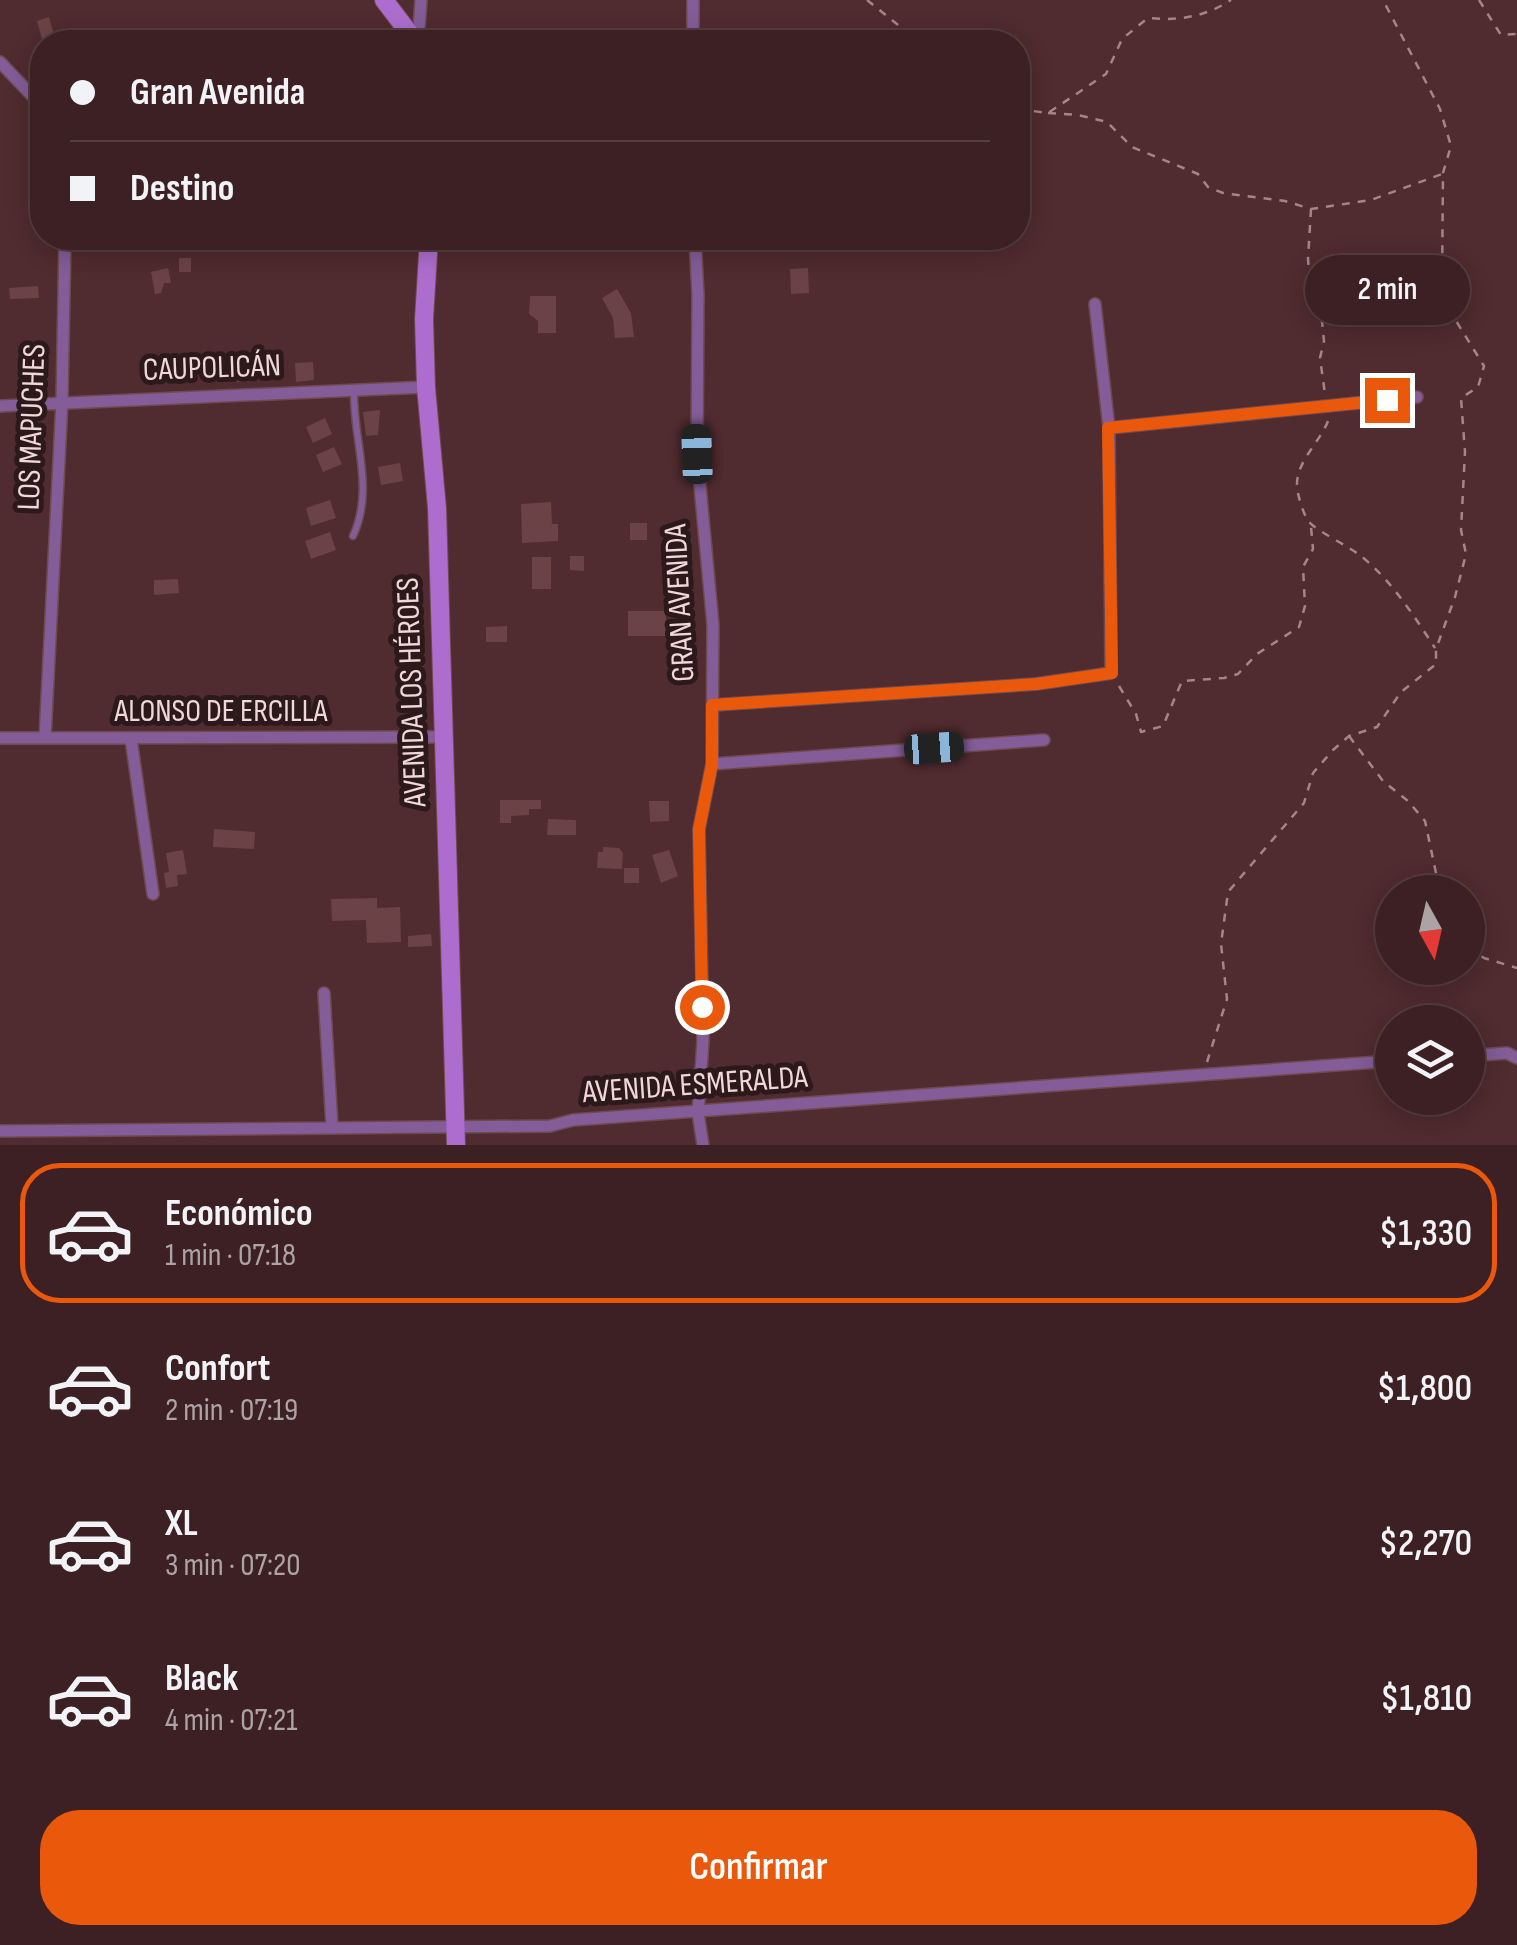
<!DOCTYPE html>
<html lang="es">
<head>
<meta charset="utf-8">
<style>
	body { margin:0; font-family:"Sofia Sans Condensed",sans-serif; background:#43282b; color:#f1f3f6; height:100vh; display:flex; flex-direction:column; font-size:38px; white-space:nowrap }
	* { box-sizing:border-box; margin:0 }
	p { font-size:32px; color:#aca3a6 }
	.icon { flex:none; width:55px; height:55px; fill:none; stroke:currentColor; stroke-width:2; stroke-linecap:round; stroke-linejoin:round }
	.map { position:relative; height:1145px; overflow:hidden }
	.side { display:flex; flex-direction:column; background:#3c2023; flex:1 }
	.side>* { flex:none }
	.hud { position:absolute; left:30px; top:30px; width:1000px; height:220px; border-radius:40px; box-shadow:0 5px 25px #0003,0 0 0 2px #553e41; display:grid; align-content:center; height:220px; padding:0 40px; background:#3c2023 }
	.needle { width:65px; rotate:172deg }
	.fabs { position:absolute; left:1375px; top:875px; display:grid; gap:20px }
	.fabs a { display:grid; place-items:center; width:110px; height:110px; border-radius:50%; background:#3c2023; box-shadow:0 5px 25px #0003,0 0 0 2px #553e41; font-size:50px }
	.end { position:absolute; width:45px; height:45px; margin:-22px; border:12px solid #ea580c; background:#fff; box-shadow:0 0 0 5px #fff }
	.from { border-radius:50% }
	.bubble { position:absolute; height:70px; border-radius:35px; background:#3c2023; box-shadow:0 5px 25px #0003,0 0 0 2px #553e41; font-size:32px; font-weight:600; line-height:70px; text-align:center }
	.car { position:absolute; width:30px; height:60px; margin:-30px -15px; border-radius:12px; box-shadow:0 0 8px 2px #0007; background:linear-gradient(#222 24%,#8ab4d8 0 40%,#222 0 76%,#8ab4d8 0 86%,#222 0) }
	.hud b { display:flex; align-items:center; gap:35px; height:95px; font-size:38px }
	.hud b+b { border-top:2px solid #553e41 }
	.hud i { width:25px; height:25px; background:#f1f3f6 }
	ul { padding:18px 0 0; list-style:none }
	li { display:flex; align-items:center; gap:30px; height:140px; margin:0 20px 15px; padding:0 20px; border:5px solid transparent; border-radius:40px }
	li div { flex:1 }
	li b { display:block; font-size:38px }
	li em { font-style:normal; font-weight:600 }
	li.active { border-color:#ea580c }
	li>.icon { width:90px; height:90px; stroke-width:1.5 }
	.button { display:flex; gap:20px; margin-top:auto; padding:20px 40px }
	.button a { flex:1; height:115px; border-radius:40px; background:#ea580c; color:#fff; font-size:40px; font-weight:600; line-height:115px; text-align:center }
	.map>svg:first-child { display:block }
</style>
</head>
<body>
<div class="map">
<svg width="1517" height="1145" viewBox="0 0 1517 1145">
	<rect width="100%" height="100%" fill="#502b2f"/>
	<path fill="#6b4347" d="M49,17L56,42H43L37,21Z
		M179,258H191V272H179Z
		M168,268L171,283H164L161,293L155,294L151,272Z
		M808,268L809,293L791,294L790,269Z
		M38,286L39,298L10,299L9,288Z
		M617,289L631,313L634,337L615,338L613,318L602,298Z
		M530,296H556V333H538V321L529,314Z
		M42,341L43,357H27L26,342Z
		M252,362L253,381L237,382L235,363Z
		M313,362L314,380L296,382L295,363Z
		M380,410L378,435L366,436L363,412Z
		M325,418L332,434L313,443L306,427Z
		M334,447L342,464L323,472L316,455Z
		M400,463L403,481L381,485L378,467Z
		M330,500L336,518L311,526L306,508Z
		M551,502L552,524H558V541L522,543L521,504Z
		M630,523H647V540H630Z
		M330,532L336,550L311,559L305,541Z
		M570,556H584V571L570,570Z
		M532,557H551V589H532Z
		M178,579L179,593L154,595V580Z
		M628,611H666V636H628Z
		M507,626V642H486V627Z
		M500,800H541V809H529V815L511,816V823H500Z
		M649,801H669V821L650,822Z
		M548,819L576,820V835H547Z
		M214,829L255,832L254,849L213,847Z
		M603,847L619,848L623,853L622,869L597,868L598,852H603Z
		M183,850L187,874L177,875L178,886L166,888L164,873L169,872L166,853Z
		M669,850L678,876L661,883L652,855Z
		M624,868H639V883H624Z
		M377,898V908L400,907L401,942L367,943L366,920L332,921L331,899Z
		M431,934L432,946L408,947V936Z"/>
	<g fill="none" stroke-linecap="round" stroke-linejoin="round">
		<g stroke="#6d4a4e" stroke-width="9">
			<path id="lane" d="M353,536C375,488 353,441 354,391"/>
		</g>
		<g stroke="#6d4a4e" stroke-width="14">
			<path id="street" d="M418,42L421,0
				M462,42L693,36
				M693,42V0
				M0,62L42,106
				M695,238L698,295L697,454L713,625L712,764L699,829L703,1041L698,1113L703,1145
				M0,406L426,387
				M1109,428L1417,397
				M713,705L1036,684L1111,673L1109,428L1095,304
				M0,738L443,737
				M45,738L62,401L65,238
				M131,739L153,894
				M712,764L1044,740
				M324,993L332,1126
				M1468,1056L1507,1053L1517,1058
				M0,1131L550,1126L573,1120L1392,1061"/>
		</g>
		<g stroke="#6d4a4e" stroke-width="20">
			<path id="secondary" d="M384,0L416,42
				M429,238L424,319L426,387L437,508L456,1145"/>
		</g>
		<path stroke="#a48588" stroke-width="2.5" stroke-dasharray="8 8" stroke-linecap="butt" d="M867,0L903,29L913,42
			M1479,0L1501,35L1517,34
			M1018,109L1048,113L1106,74L1122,39L1148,18C1178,21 1205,17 1231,0
			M1048,113L1078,115L1107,122L1132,147L1198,174L1208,187L1223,193L1285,201L1311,209L1371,200L1442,174
			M1311,209L1308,259L1310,285L1322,321L1324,341L1320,358L1325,394
			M1328,421C1320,442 1297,461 1297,484C1297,494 1303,514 1309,522C1317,531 1348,546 1361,556C1392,581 1414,616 1435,648
			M1119,686L1136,714L1141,732L1163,726L1182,681L1224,678L1238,674L1257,654L1299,627L1305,606L1303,567L1313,549L1311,527
			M1349,736L1383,781L1408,801L1425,821L1440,892
			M1468,948L1484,958L1517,968
			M1207,1062L1227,999L1221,944L1228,892L1304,803L1313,773L1333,750L1349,736L1377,727L1401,692L1436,664V649L1455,597L1466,554L1461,530L1465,452L1461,398L1478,387L1484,366L1453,316L1442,290L1443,173L1451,146L1440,109L1383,0"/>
		<use href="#lane" stroke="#835c98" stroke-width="6"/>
		<use href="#street" stroke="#835c98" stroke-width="11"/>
		<use href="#secondary" stroke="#ad6dce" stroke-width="18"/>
	</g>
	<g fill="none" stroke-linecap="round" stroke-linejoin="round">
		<path stroke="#ea580c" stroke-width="12" d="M702,1007L699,829L712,764V705L1036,684L1112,673L1108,428L1387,400"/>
	</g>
	<g text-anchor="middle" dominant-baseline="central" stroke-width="10" stroke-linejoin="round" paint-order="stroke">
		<g font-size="32" fill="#f0d7d9" stroke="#2b191b">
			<text transform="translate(212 368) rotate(-2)">CAUPOLICÁN</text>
			<text transform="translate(32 427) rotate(-88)">LOS MAPUCHES</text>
			<text transform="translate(680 603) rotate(-93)">GRAN AVENIDA</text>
			<text transform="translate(412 692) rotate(-92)">AVENIDA LOS HÉROES</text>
			<text x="221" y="711">ALONSO DE ERCILLA</text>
			<text transform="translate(695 1085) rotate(-4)">AVENIDA ESMERALDA</text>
		</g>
	</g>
</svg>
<div class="fabs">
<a><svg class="needle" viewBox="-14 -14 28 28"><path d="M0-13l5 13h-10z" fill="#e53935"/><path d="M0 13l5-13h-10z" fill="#aca3a6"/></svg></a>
<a><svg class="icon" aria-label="layers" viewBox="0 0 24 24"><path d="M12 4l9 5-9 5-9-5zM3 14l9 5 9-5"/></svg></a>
</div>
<i class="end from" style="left:702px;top:1007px"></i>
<i class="end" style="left:1387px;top:400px"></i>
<div class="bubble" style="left:1305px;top:255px;width:165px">2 min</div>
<i class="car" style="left:697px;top:454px;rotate:358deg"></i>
<i class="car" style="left:934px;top:748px;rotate:86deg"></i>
<div class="hud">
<b><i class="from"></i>Gran Avenida</b>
<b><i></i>Destino</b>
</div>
</div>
<section class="side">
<ul>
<li class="active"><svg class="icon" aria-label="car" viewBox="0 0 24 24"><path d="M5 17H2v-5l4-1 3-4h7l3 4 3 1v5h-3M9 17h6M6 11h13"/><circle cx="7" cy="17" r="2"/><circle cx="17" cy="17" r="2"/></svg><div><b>Económico</b><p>1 min · 07:18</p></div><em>$1,330</em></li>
<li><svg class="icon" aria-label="car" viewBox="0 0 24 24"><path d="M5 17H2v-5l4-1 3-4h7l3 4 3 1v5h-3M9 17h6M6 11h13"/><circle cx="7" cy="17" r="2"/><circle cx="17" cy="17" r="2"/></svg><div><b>Confort</b><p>2 min · 07:19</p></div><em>$1,800</em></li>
<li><svg class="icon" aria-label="car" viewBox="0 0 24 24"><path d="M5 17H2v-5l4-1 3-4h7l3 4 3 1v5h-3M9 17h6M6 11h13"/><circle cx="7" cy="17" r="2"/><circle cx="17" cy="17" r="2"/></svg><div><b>XL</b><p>3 min · 07:20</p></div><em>$2,270</em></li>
<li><svg class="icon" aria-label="car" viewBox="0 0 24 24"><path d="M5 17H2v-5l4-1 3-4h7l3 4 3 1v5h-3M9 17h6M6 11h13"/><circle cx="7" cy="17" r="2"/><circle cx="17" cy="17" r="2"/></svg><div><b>Black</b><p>4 min · 07:21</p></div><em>$1,810</em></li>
</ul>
<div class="button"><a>Confirmar</a></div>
</section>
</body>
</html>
